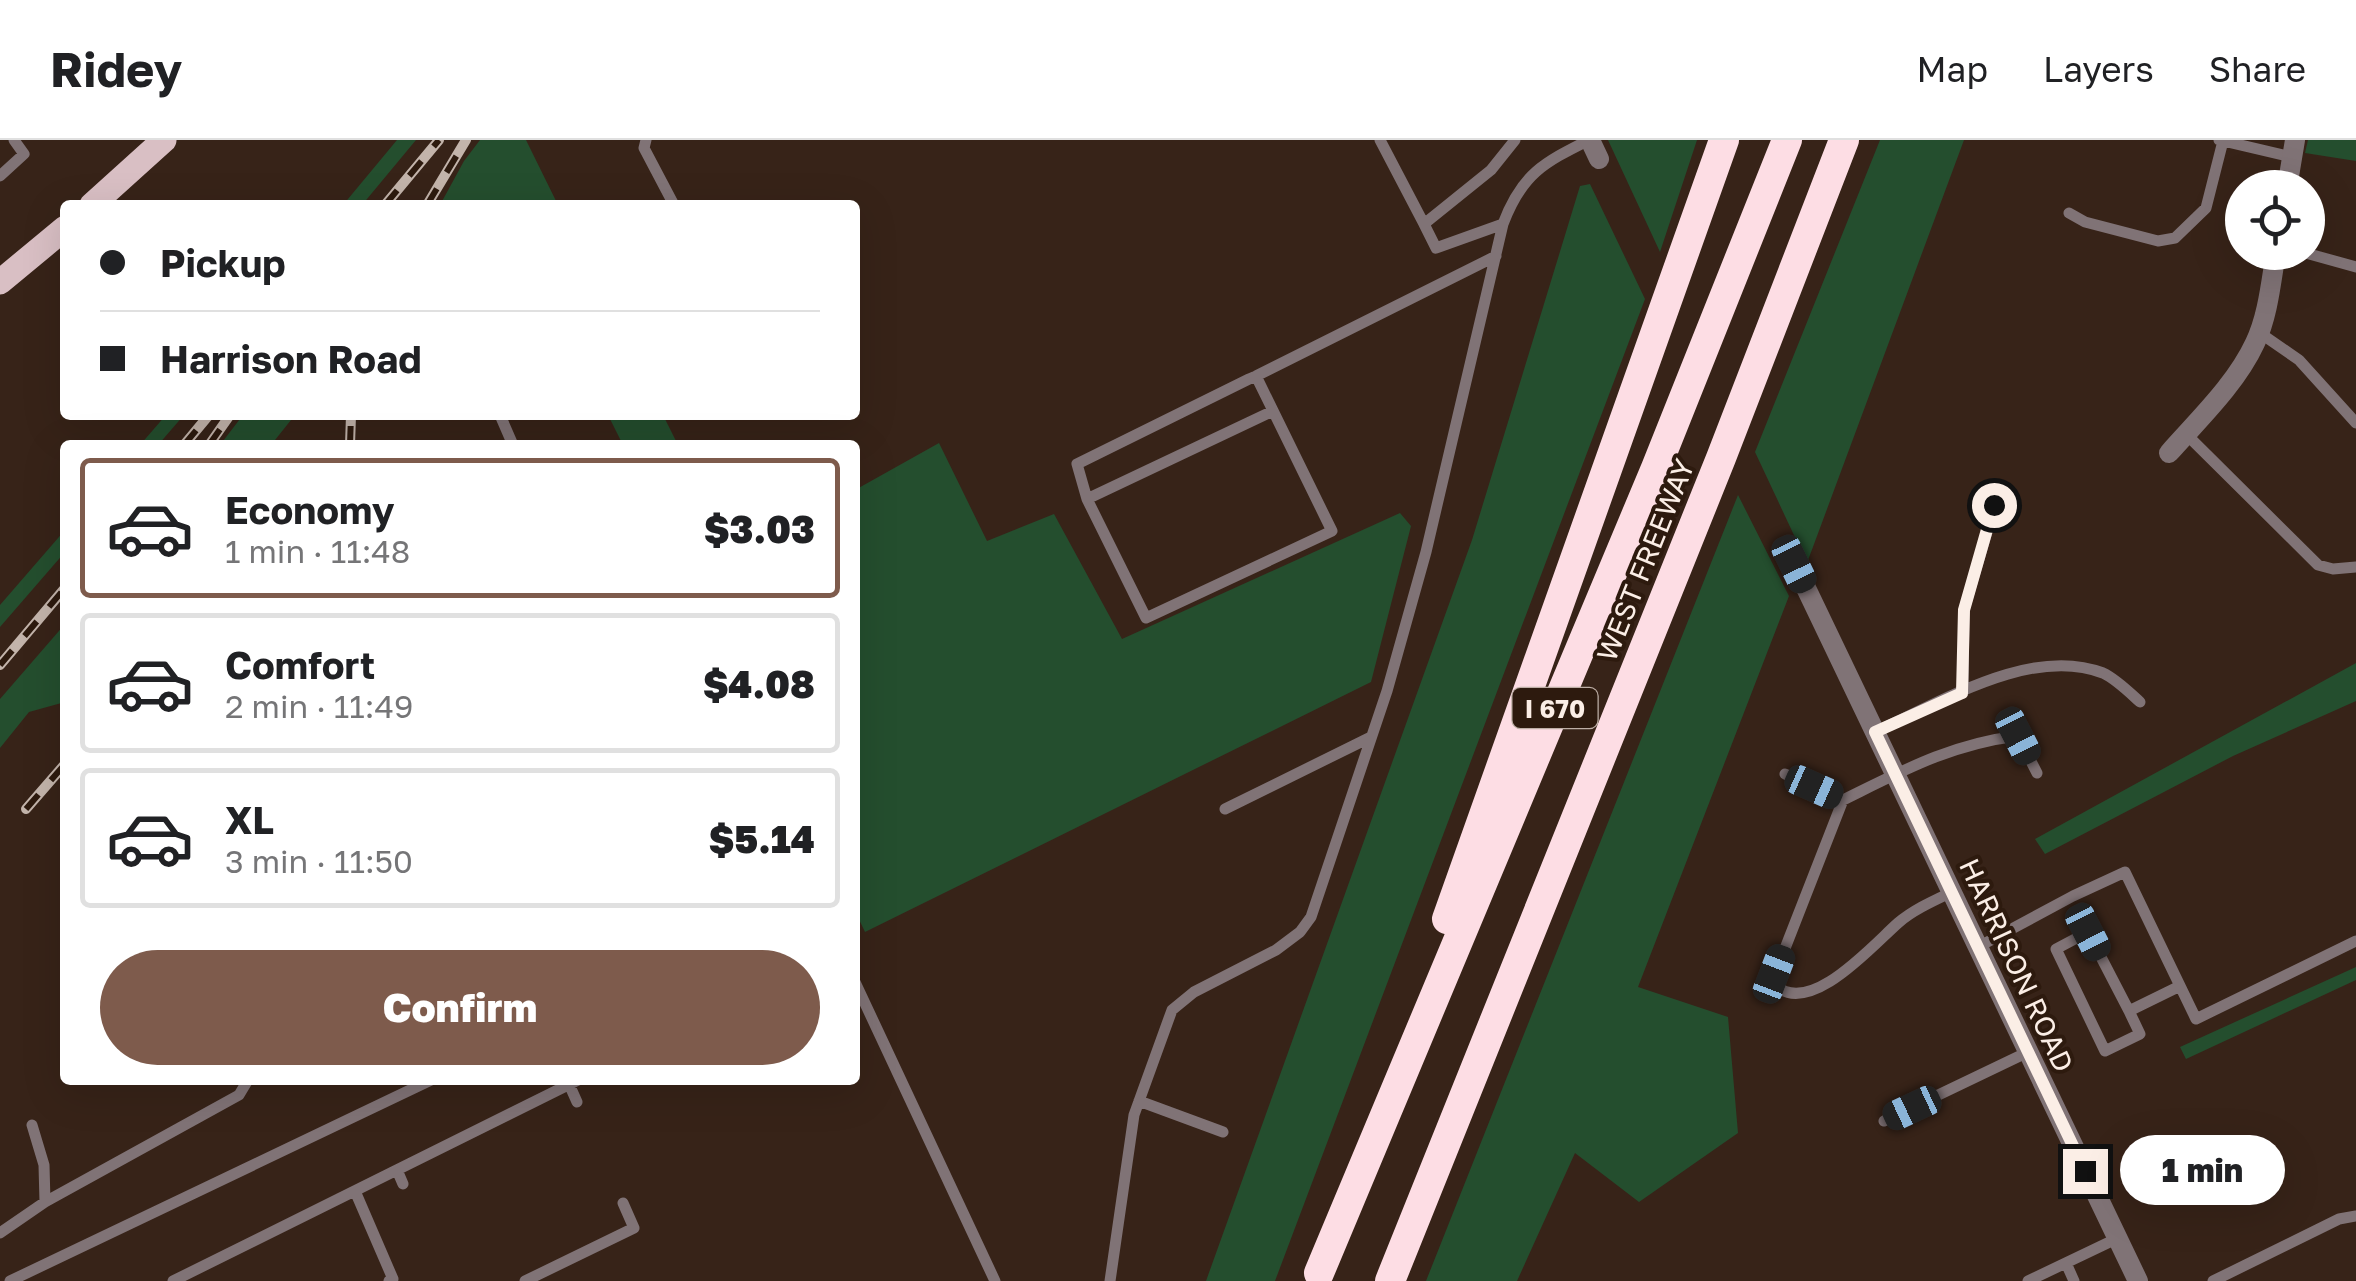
<!DOCTYPE html>
<html lang="en">
<head>
<meta charset="utf-8">
<style>
	body { margin:0; font-family:"Golos Text",sans-serif; background:#f6f6f6; color:#202124; height:100vh; display:flex; flex-direction:column; font-size:38px; white-space:nowrap }
	* { box-sizing:border-box; margin:0 }
	p { font-size:32px; color:#757577 }
	.icon { flex:none; width:55px; height:55px; fill:none; stroke:currentColor; stroke-width:2; stroke-linecap:round; stroke-linejoin:round }
	.map { position:relative; flex:1; overflow:hidden }
	.side { position:absolute; left:60px; top:300px; width:800px; height:645px; display:flex; flex-direction:column; background:#fff; border-radius:10px; box-shadow:0 10px 40px #0002 }
	.side>* { flex:none }
	.banner { position:absolute; left:60px; top:60px; width:800px; height:220px; border-radius:10px; box-shadow:0 10px 40px #0002; display:grid; align-content:center; height:220px; padding:0 40px; background:#fff }
	.tools { position:absolute; left:2225px; top:30px; display:grid; gap:20px }
	.tools a { display:grid; place-items:center; width:100px; height:100px; border-radius:50%; background:#fff; box-shadow:0 10px 40px #0002; font-size:50px }
	.end { position:absolute; width:45px; height:45px; margin:-22px; border:12px solid #fbeee6; background:#111; box-shadow:0 0 0 5px #111 }
	.from { border-radius:50% }
	.bubble { position:absolute; height:70px; border-radius:35px; background:#fff; box-shadow:0 10px 40px #0002; font-size:32px; font-weight:800; line-height:70px; text-align:center }
	.car { position:absolute; width:30px; height:60px; margin:-30px -15px; border-radius:12px; box-shadow:0 0 8px 2px #0007; background:linear-gradient(#222 24%,#8ab4d8 0 40%,#222 0 76%,#8ab4d8 0 86%,#222 0) }
	.banner b { display:flex; align-items:center; gap:35px; height:95px; font-size:38px }
	.banner b+b { border-top:2px solid #e0e0e0 }
	.banner i { width:25px; height:25px; background:#202124 }
	ul { padding:18px 0 0; list-style:none }
	li { display:flex; align-items:center; gap:30px; height:140px; margin:0 20px 15px; padding:0 20px; border:5px solid #e0e0e0; border-radius:10px }
	li div { flex:1 }
	li b { display:block; font-size:38px }
	li em { font-style:normal; font-weight:800 }
	li.current { border-color:#7e5b4c }
	li>.icon { width:90px; height:90px; stroke-width:1.5 }
	.primary-button { display:flex; gap:20px; margin-top:auto; padding:20px 40px }
	.primary-button a { flex:1; height:115px; border-radius:60px; background:#7e5b4c; color:#fff; font-size:40px; font-weight:800; line-height:115px; text-align:center }
	header { display:flex; align-items:center; gap:60px; box-sizing:border-box; height:140px; padding:0 50px; background:#fff; border-bottom:2px solid #e0e0e0 }
	header strong { font-size:48px }
	nav { display:flex; gap:55px; margin-inline-start:auto; font-size:35px }
	.map>svg:first-child { display:block }
</style>
</head>
<body>
<header>
<strong>Ridey</strong>
<nav><a>Map</a><a>Layers</a><a>Share</a></nav>
</header>
<div class="map">
<svg width="2356" height="1141" viewBox="0 0 2356 1141">
	<rect width="100%" height="100%" fill="#372318"/>
	<path fill="#244e2e" d="M397,0H416L362,65H343Z
		M480,0H526L558,65H440L464,21Z
		M1608,0H1697L1660,112Z
		M1880,0H1964L1807,423L1755,312Z
		M2308,0H2356V21L2305,13Z
		M1590,44L1645,159L1275,1141H1206L1472,400L1580,46Z
		M166,275H184L158,305H140Z
		M243,275H295L271,305H220Z
		M608,275H663L678,305H623Z
		M939,303L987,401L1054,374L1122,499L1400,373L1411,386L1371,542L865,792L855,771V350Z
		M1738,355L1789,456L1638,847L1728,877L1738,993L1639,1062L1575,1013L1517,1141H1426Z
		M65,390V412L0,487V465Z
		M65,484V562L29,572L0,608V559Z
		M2356,523V561L2233,616L2045,714L2035,699Z
		M2356,827V840L2186,919L2180,907Z"/>
	<g fill="none" stroke-linecap="round" stroke-linejoin="round">
		<path stroke="#807376" stroke-width="11" d="M646,0L644,8L674,65
			M1380,0L1424,84L1491,30L1515,0
			M2219,0L2292,17
			M0,36L24,14L14,0
			M2069,73L2085,82L2158,101L2175,98L2206,68L2223,1
			M1424,84L1436,108L1503,84
			M2302,112L2356,127
			M2260,193L2299,220L2356,283
			M1256,236L1332,391L1146,478L1087,359L1077,324L1249,239L1256,236L1496,116
			M500,275L513,305
			M2186,294L2318,425L2333,429L2356,427
			M1087,359L1273,271
			M1963,553L1964,470L1995,365
			M1875,592C1940,563 2031,505 2103,533C2116,539 2129,552 2140,562
			M1785,634L1843,660
			M1225,669L1371,597
			M1952,752C1933,761 1913,770 1898,783C1872,806 1811,876 1776,846L1775,834L1843,660C1902,631 1951,604 2018,596L2037,633
			M1978,807L2073,756L2125,732L2196,879L2356,801
			M855,842L995,1141
			M2129,871L2140,894L2105,911L2056,809L2088,792L2129,871L2180,846
			M569,944L577,962
			M1139,961L1223,992
			M1884,981L2028,912
			M397,1030L403,1044
			M355,1051L393,1139L389,1141
			M45,1062L239,955L248,940
			M0,1093L45,1062L44,1025L32,985
			M2066,1123L2074,1141
			M10,1141L431,940
			M173,1141L578,940
			M525,1141L634,1088L623,1063
			M1110,1141L1134,975L1172,870L1194,852L1276,810L1300,792L1311,777L1387,551L1426,412L1503,84C1522,34 1543,23 1589,0
			M2028,1141L2118,1098
			M2213,1141L2339,1079L2356,1076"/>
		<path stroke="#807376" stroke-width="20" d="M1590,0L1599,19
			M2287,48L2295,0
			M2169,313C2199,279 2236,244 2255,203C2268,176 2271,142 2276,112
			M1794,423L2138,1141"/>
		<path stroke="#d9bfc4" stroke-width="25" d="M92,65L164,0
			M0,142L65,88"/>
		<path stroke="#fddde4" stroke-width="30" d="M1447,779L1724,0
			M1319,1133L1656,328L1787,0
			M1390,1141L1721,318L1844,0"/>
		<g stroke="#c3b4ab" stroke-width="10">
			<path id="rail" d="M385,65L439,0
				M427,65L466,0
				M184,305L209,275
				M209,305L230,275
				M350,305L351,275
				M0,525L65,448
				M26,669L65,624"/>
		</g>
		<use href="#rail" stroke="#2d1a0e" stroke-width="6" stroke-dasharray="19" stroke-linecap="butt"/>
	</g>
	<g fill="none" stroke-linecap="round" stroke-linejoin="round">
		<path stroke="#fbeee6" stroke-width="12" d="M1994,365L1964,470L1962,553L1875,592L2085,1031"/>
	</g>
	<g text-anchor="middle" dominant-baseline="central" stroke-width="8" stroke-linejoin="round" paint-order="stroke">
		<rect fill="#2d1a0e" stroke="#bdaea5" stroke-width="2.5" x="1512.5" y="548" width="85" height="40" rx="8"/>
		<g font-size="25" font-weight="bold" fill="#fbeee6">
			<text x="1555" y="568">I 670</text>
		</g>
		<g font-size="28" fill="#fbeee6" stroke="#2d1a0e">
			<text transform="translate(1645 420) rotate(-68)">WEST FREEWAY</text>
			<text transform="translate(2017 825) rotate(65)">HARRISON ROAD</text>
		</g>
	</g>
</svg>
<div class="tools">
<a><svg class="icon" aria-label="locate" viewBox="0 0 24 24"><circle cx="12" cy="12" r="6"/><path d="M12 2v4M12 18v4M2 12h4M18 12h4"/></svg></a>
</div>
<i class="end from" style="left:1994px;top:365px"></i>
<i class="end" style="left:2085px;top:1031px"></i>
<div class="bubble" style="left:2120px;top:995px;width:165px">1 min</div>
<i class="car" style="left:1794px;top:424px;rotate:154deg"></i>
<i class="car" style="left:2018px;top:596px;rotate:153deg"></i>
<i class="car" style="left:1814px;top:647px;rotate:114deg"></i>
<i class="car" style="left:2088px;top:792px;rotate:153deg"></i>
<i class="car" style="left:1774px;top:834px;rotate:21deg"></i>
<i class="car" style="left:1912px;top:968px;rotate:245deg"></i>
<div class="banner">
<b><i class="from"></i>Pickup</b>
<b><i></i>Harrison Road</b>
</div>
<section class="side">
<ul>
<li class="current"><svg class="icon" aria-label="car" viewBox="0 0 24 24"><path d="M5 17H2v-5l4-1 3-4h7l3 4 3 1v5h-3M9 17h6M6 11h13"/><circle cx="7" cy="17" r="2"/><circle cx="17" cy="17" r="2"/></svg><div><b>Economy</b><p>1 min · 11:48</p></div><em>$3.03</em></li>
<li><svg class="icon" aria-label="car" viewBox="0 0 24 24"><path d="M5 17H2v-5l4-1 3-4h7l3 4 3 1v5h-3M9 17h6M6 11h13"/><circle cx="7" cy="17" r="2"/><circle cx="17" cy="17" r="2"/></svg><div><b>Comfort</b><p>2 min · 11:49</p></div><em>$4.08</em></li>
<li><svg class="icon" aria-label="car" viewBox="0 0 24 24"><path d="M5 17H2v-5l4-1 3-4h7l3 4 3 1v5h-3M9 17h6M6 11h13"/><circle cx="7" cy="17" r="2"/><circle cx="17" cy="17" r="2"/></svg><div><b>XL</b><p>3 min · 11:50</p></div><em>$5.14</em></li>
</ul>
<div class="primary-button"><a>Confirm</a></div>
</section>
</div>
</body>
</html>
